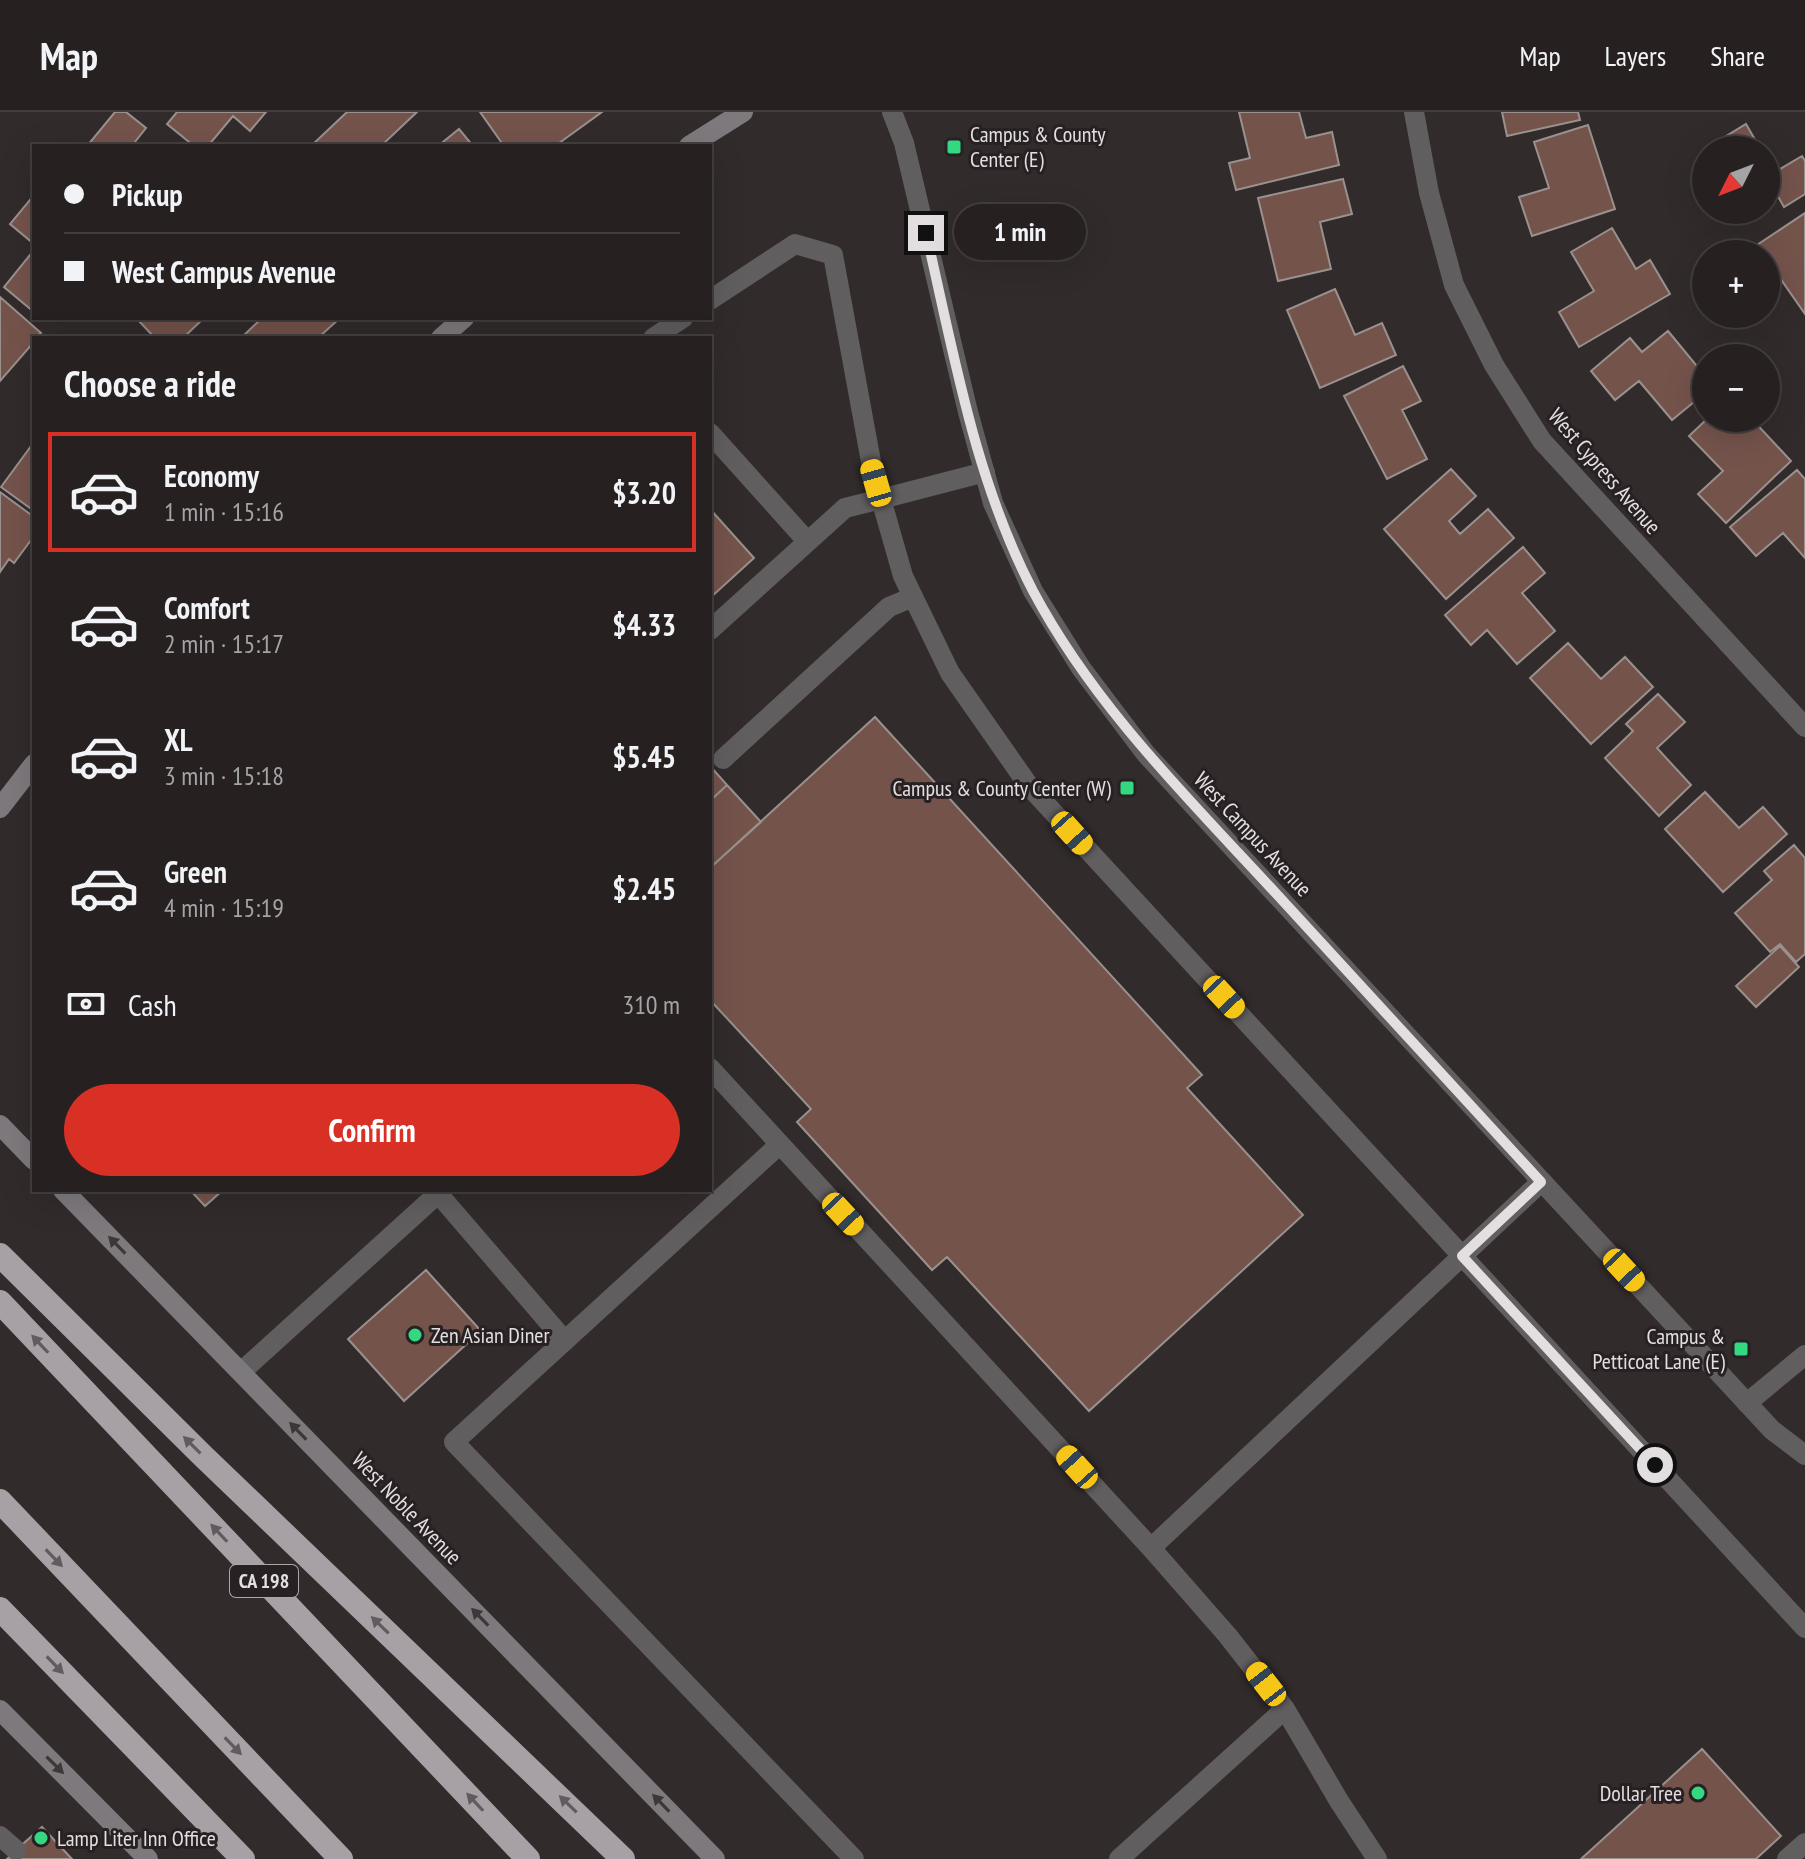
<!DOCTYPE html>
<html lang="en">
<head>
<meta charset="utf-8">
<style>
	body { margin:0; font-family:"PT Sans Narrow",sans-serif; background:#322d2e; color:#f1f3f6; height:100vh; display:flex; flex-direction:column; font-size:30px; white-space:nowrap }
	* { box-sizing:border-box; margin:0 }
	p { font-size:26px; color:#a4a3a5 }
	.icon { flex:none; width:44px; height:44px; fill:none; stroke:currentColor; stroke-width:2; stroke-linecap:round; stroke-linejoin:round }
	.map { position:relative; flex:1; overflow:hidden }
	.details { position:absolute; left:32px; top:224px; width:680px; height:856px; display:flex; flex-direction:column; background:#262021; border-radius:0px; box-shadow:0 8px 32px #0002,0 0 0 2px #423e3f }
	.details>* { flex:none }
	.hud { position:absolute; left:32px; top:32px; width:680px; height:176px; border-radius:0px; box-shadow:0 8px 32px #0002,0 0 0 2px #423e3f; display:grid; align-content:center; height:176px; padding:0 32px; background:#262021 }
	.needle { width:52px; rotate:228deg }
	.tools { position:absolute; left:1692px; top:24px; display:grid; gap:16px }
	.tools a { display:grid; place-items:center; width:88px; height:88px; border-radius:50%; background:#262021; box-shadow:0 8px 32px #0002,0 0 0 2px #423e3f; font-size:40px }
	.end { position:absolute; width:36px; height:36px; margin:-18px; border:10px solid #e3dedf; background:#111; box-shadow:0 0 0 4px #111 }
	.from { border-radius:50% }
	.bubble { position:absolute; height:56px; border-radius:28px; background:#262021; box-shadow:0 8px 32px #0002,0 0 0 2px #423e3f; font-size:26px; font-weight:700; line-height:56px; text-align:center }
	.car { position:absolute; width:24px; height:48px; margin:-24px -12px; border-radius:10px; box-shadow:0 0 6px 2px #0007; background:linear-gradient(#f5c518 24%,#345 0 40%,#f5c518 0 76%,#345 0 86%,#f5c518 0) }
	.hud b { display:flex; align-items:center; gap:28px; height:76px; font-size:30px }
	.hud b+b { border-top:2px solid #423e3f }
	.hud i { width:20px; height:20px; background:#f1f3f6 }
	ul { padding:0; list-style:none }
	li { display:flex; align-items:center; gap:24px; height:120px; margin:0 16px 12px; padding:0 16px; border:4px solid transparent; border-radius:0px }
	li div { flex:1 }
	li b { display:block; font-size:30px }
	li em { font-style:normal; font-weight:700 }
	li.current { border-color:#d93025 }
	li>.icon { width:72px; height:72px; stroke-width:1.5 }
	h2 { padding:0 32px; font-size:36px; line-height:96px }
	.pay { display:flex; align-items:center; gap:20px; height:88px; padding:0 32px; font-size:30px }
	.pay p { margin-inline-start:auto }
	.button { display:flex; gap:16px; margin-top:auto; padding:16px 32px }
	.button a { flex:1; height:92px; border-radius:48px; background:#d93025; color:#fff; font-size:32px; font-weight:700; line-height:92px; text-align:center }
	header { display:flex; align-items:center; gap:48px; box-sizing:border-box; height:112px; padding:0 40px; background:#262021; border-bottom:2px solid #423e3f }
	header strong { font-size:38px }
	nav { display:flex; gap:44px; margin-inline-start:auto; font-size:28px }
	.map>svg:first-child { display:block }
</style>
</head>
<body>
<header>
<strong>Map</strong>
<nav><a>Map</a><a>Layers</a><a>Share</a></nav>
</header>
<div class="map">
<svg width="1805" height="1747" viewBox="0 0 1805 1747">
	<rect width="100%" height="100%" fill="#322b2c"/>
	<path fill="#74534b" stroke="#9a918e" stroke-width="2" d="M115,0H126L146,16L135,30L141,34H87Z
		M177,0H266L250,19L233,4L208,34H194L167,12Z
		M347,0H417L381,34H311Z
		M480,0H602L555,34H504Z
		M1239,0H1299L1306,26L1332,20L1339,53L1236,78L1229,51L1250,46Z
		M1502,0H1578L1580,8L1507,24Z
		M1746,12L1761,38H1712L1710,34Z
		M1588,13L1615,97L1532,124L1519,85L1549,76L1534,30Z
		M459,17L473,34H438Z
		M1802,44L1805,49V82L1784,95L1776,81L1766,87V46L1775,60Z
		M1343,67L1352,102L1320,110L1331,157L1278,169L1258,86Z
		M34,83V132L10,112Z
		M1805,101V202L1766,146V142L1757,133Z
		M1612,116L1636,157L1650,148L1670,182L1579,235L1559,200L1594,179L1571,140Z
		M34,138V200L4,175Z
		M1335,177L1355,223L1382,211L1396,243L1320,276L1287,198Z
		M0,185L41,221L34,226V230L0,269Z
		M136,206H204L183,226H155Z
		M262,206H340L318,226H241Z
		M1668,219L1706,265V280L1672,308L1639,269L1615,288L1591,259L1630,226L1642,240Z
		M1403,254L1421,289L1402,298L1427,347L1387,367L1344,284Z
		M1708,306H1751L1791,349L1726,411L1698,382L1723,359L1689,324Z
		M34,330V399L1,375Z
		M1451,357L1476,384L1449,409L1460,422L1488,397L1514,426L1446,487L1384,417Z
		M1797,358L1805,367V446L1783,421L1756,444L1730,415Z
		M0,380L34,405V424L14,451L9,447L0,460Z
		M710,397L754,446L710,486Z
		M1523,435L1545,461L1522,481L1555,519L1517,552L1487,518L1471,533L1445,503Z
		M1568,531L1601,567L1625,545L1653,575L1591,632L1530,566Z
		M1658,582L1685,610L1657,636L1691,673L1659,704L1605,646L1633,619L1626,612Z
		M875,605L1202,963L1187,976L1303,1103L1089,1299L947,1145L932,1158L797,1010L811,997L710,888V756Z
		M710,654L727,673L710,689Z
		M727,673L761,710L710,756V689Z
		M1705,680L1739,716L1763,695L1787,722L1723,780L1665,717Z
		M1794,733L1805,746V842L1796,850L1780,832L1770,840L1735,801L1772,768L1764,759Z
		M1780,834L1799,855L1756,895L1736,874Z
		M190,1078H223L205,1094Z
		M426,1158L481,1219L404,1289L348,1227Z
		M1702,1637L1781,1724L1756,1747H1581Z
		M42,1715L72,1747H7L16,1738Z"/>
	<g fill="none" stroke-linecap="round" stroke-linejoin="round">
		<path stroke="#615e60" stroke-width="20" d="M710,188L795,132L833,143L872,355L881,387L845,396L710,518
			M653,226L683,206
			M710,321L807,429
			M985,360L881,387L903,464L950,561L1029,674L1805,1516
			M723,647L889,495L913,485
			M710,956L1151,1436L1228,1524L1285,1597L1339,1689L1377,1747
			M779,1033L454,1330L854,1747
			M435,1078L565,1229
			M241,1260L442,1078
			M1747,1291L1805,1243
			M1151,1436L1541,1070
			M0,1724L16,1738
			M1119,1747L1285,1597
			M1787,1747L1805,1731"/>
		<path stroke="#615e60" stroke-width="20" d="M892,0L904,31L968,300L993,391L1033,479L1081,556L1146,642L1772,1318L1805,1343
			M1414,0L1429,81L1454,173L1494,253L1542,329L1805,615"/>
		<path stroke="#7d797c" stroke-width="20" d="M689,34L743,0
			M441,226L464,206
			M0,696L34,652
			M0,1013L34,1048
			M63,1078L715,1747
			M0,1598L148,1747"/>
		<path stroke="#a7a0a5" stroke-width="24" d="M0,1143L204,1345L623,1747
			M0,1190L528,1747
			M0,1389L341,1747
			M0,1497L243,1747"/>
	</g>
	<defs><path id="oneway-solid" d="M-6-.8H1V-3.2L6.5 0L1 3.2V.8H-6Z" transform="scale(2)"/></defs>
	<g fill="#3d3739">
		<use href="#oneway-solid" transform="translate(117 1133) rotate(-134)"/>
		<use href="#oneway-solid" transform="translate(298 1319) rotate(-134)"/>
		<use href="#oneway-solid" transform="translate(480 1505) rotate(-134)"/>
		<use href="#oneway-solid" transform="translate(55 1653) rotate(45)"/>
		<use href="#oneway-solid" transform="translate(661 1691) rotate(-134)"/>
	</g>
	<g fill="#615a5e">
		<use href="#oneway-solid" transform="translate(40 1232) rotate(-133)"/>
		<use href="#oneway-solid" transform="translate(192 1333) rotate(-135)"/>
		<use href="#oneway-solid" transform="translate(219 1421) rotate(-133)"/>
		<use href="#oneway-solid" transform="translate(54 1446) rotate(46)"/>
		<use href="#oneway-solid" transform="translate(380 1513) rotate(-136)"/>
		<use href="#oneway-solid" transform="translate(55 1553) rotate(46)"/>
		<use href="#oneway-solid" transform="translate(233 1634) rotate(46)"/>
		<use href="#oneway-solid" transform="translate(475 1690) rotate(-133)"/>
		<use href="#oneway-solid" transform="translate(568 1692) rotate(-136)"/>
	</g>
	<g fill="none" stroke-linecap="round" stroke-linejoin="round">
		<path stroke="#e3dedf" stroke-width="10" d="M926,121C954,242 975,368 1033,479C1093,592 1185,683 1271,776C1361,874 1451,972 1541,1070L1462,1144L1655,1353"/>
	</g>
	<g fill="#34d881" stroke="#282123" stroke-width="3">
		<rect x="946" y="27" width="16" height="16" rx="4"/>
		<rect x="1119" y="668" width="16" height="16" rx="4"/>
		<circle cx="415" cy="1223" r="8"/>
		<rect x="1733" y="1229" width="16" height="16" rx="4"/>
		<circle cx="1698" cy="1681" r="8"/>
		<circle cx="41" cy="1726" r="8"/>
	</g>
	<g text-anchor="middle" dominant-baseline="central" stroke-width="6" stroke-linejoin="round" paint-order="stroke">
		<rect fill="#282123" stroke="#aba5a7" stroke-width="2" x="230" y="1453" width="68" height="32" rx="6"/>
		<g font-size="20" font-weight="bold" fill="#e3dedf">
			<text x="264" y="1469">CA 198</text>
		</g>
		<g font-size="22" fill="#e3dedf" stroke="#282123" text-anchor="start">
			<text x="970" y="22">Campus &amp; County<tspan x="970" dy="25">Center (E)</tspan></text>
			<text x="1111" y="676" text-anchor="end">Campus &amp; County Center (W)</text>
			<text x="431" y="1223">Zen Asian Diner</text>
			<text x="1725" y="1224" text-anchor="end">Campus &amp;<tspan x="1725" dy="25">Petticoat Lane (E)</tspan></text>
			<text x="1682" y="1681" text-anchor="end">Dollar Tree</text>
			<text x="57" y="1726">Lamp Liter Inn Office</text>
		</g>
		<g font-size="22" fill="#e3dedf" stroke="#282123">
			<text transform="translate(1605 359) rotate(49)">West Cypress Avenue</text>
			<text transform="translate(1253 722) rotate(47)">West Campus Avenue</text>
			<text transform="translate(407 1396) rotate(46)">West Noble Avenue</text>
		</g>
	</g>
</svg>
<div class="tools">
<a><svg class="needle" viewBox="-14 -14 28 28"><path d="M0-13l5 13h-10z" fill="#e53935"/><path d="M0 13l5-13h-10z" fill="#a4a3a5"/></svg></a>
<a>+</a>
<a>−</a>
</div>
<i class="end from" style="left:1655px;top:1353px"></i>
<i class="end" style="left:926px;top:121px"></i>
<div class="bubble" style="left:954px;top:92px;width:132px">1 min</div>
<i class="car" style="left:876px;top:371px;rotate:344deg"></i>
<i class="car" style="left:1072px;top:721px;rotate:138deg"></i>
<i class="car" style="left:1224px;top:885px;rotate:137deg"></i>
<i class="car" style="left:843px;top:1102px;rotate:137deg"></i>
<i class="car" style="left:1624px;top:1158px;rotate:137deg"></i>
<i class="car" style="left:1077px;top:1355px;rotate:318deg"></i>
<i class="car" style="left:1266px;top:1572px;rotate:322deg"></i>
<div class="hud">
<b><i class="from"></i>Pickup</b>
<b><i></i>West Campus Avenue</b>
</div>
<section class="details">
<h2>Choose a ride</h2>
<ul>
<li class="current"><svg class="icon" aria-label="car" viewBox="0 0 24 24"><path d="M5 17H2v-5l4-1 3-4h7l3 4 3 1v5h-3M9 17h6M6 11h13"/><circle cx="7" cy="17" r="2"/><circle cx="17" cy="17" r="2"/></svg><div><b>Economy</b><p>1 min · 15:16</p></div><em>$3.20</em></li>
<li><svg class="icon" aria-label="car" viewBox="0 0 24 24"><path d="M5 17H2v-5l4-1 3-4h7l3 4 3 1v5h-3M9 17h6M6 11h13"/><circle cx="7" cy="17" r="2"/><circle cx="17" cy="17" r="2"/></svg><div><b>Comfort</b><p>2 min · 15:17</p></div><em>$4.33</em></li>
<li><svg class="icon" aria-label="car" viewBox="0 0 24 24"><path d="M5 17H2v-5l4-1 3-4h7l3 4 3 1v5h-3M9 17h6M6 11h13"/><circle cx="7" cy="17" r="2"/><circle cx="17" cy="17" r="2"/></svg><div><b>XL</b><p>3 min · 15:18</p></div><em>$5.45</em></li>
<li><svg class="icon" aria-label="car" viewBox="0 0 24 24"><path d="M5 17H2v-5l4-1 3-4h7l3 4 3 1v5h-3M9 17h6M6 11h13"/><circle cx="7" cy="17" r="2"/><circle cx="17" cy="17" r="2"/></svg><div><b>Green</b><p>4 min · 15:19</p></div><em>$2.45</em></li>
</ul>
<div class="pay"><svg class="icon" aria-label="cash" viewBox="0 0 24 24"><path d="M3 7h18v10H3z"/><circle cx="12" cy="12" r="2"/></svg>Cash<p>310 m</p></div>
<div class="button"><a>Confirm</a></div>
</section>
</div>
</body>
</html>
